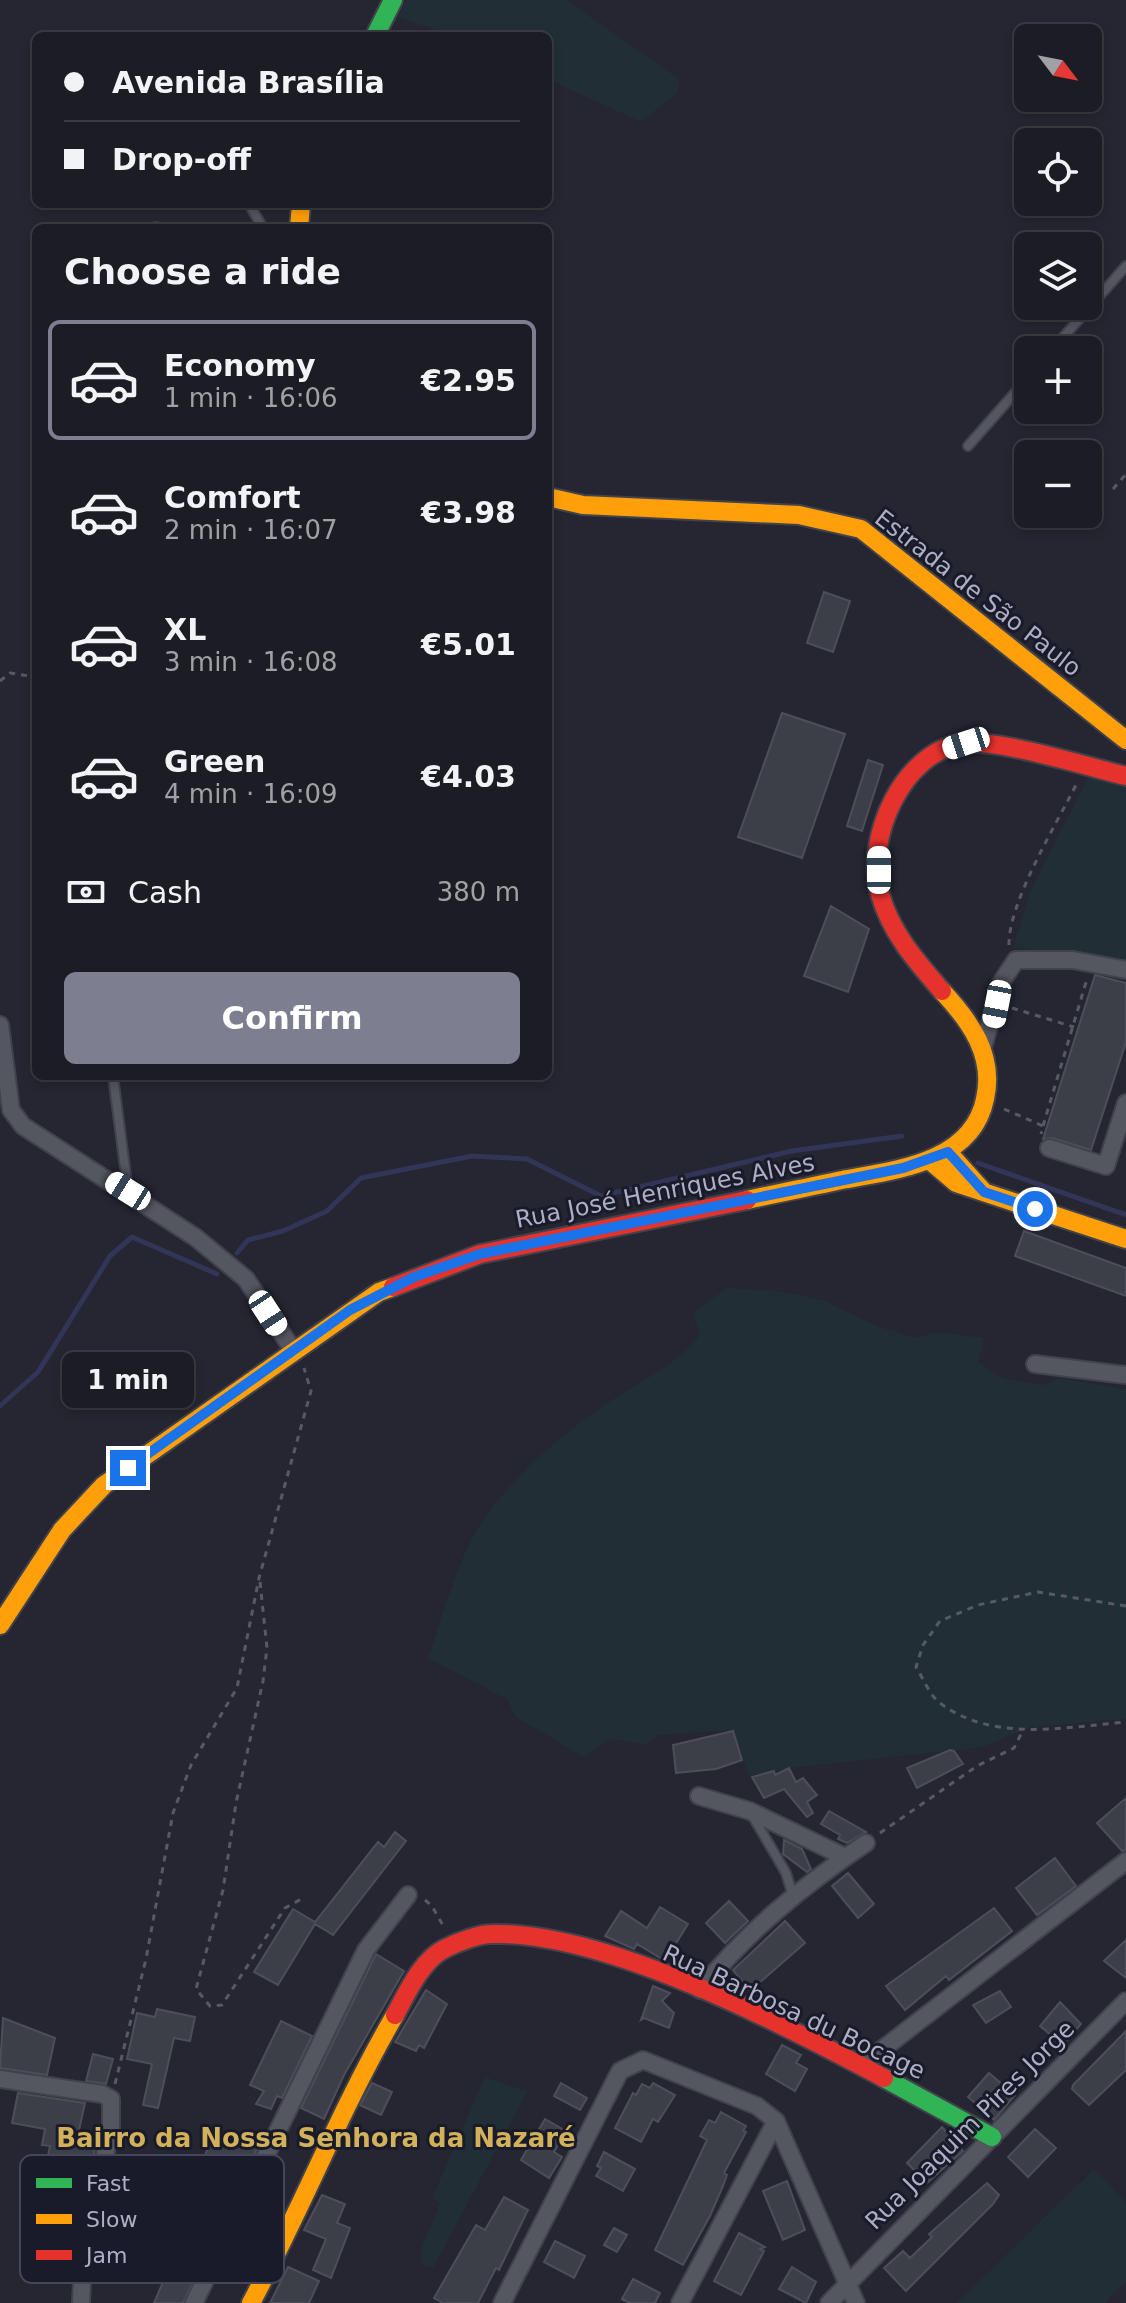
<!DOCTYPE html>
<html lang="en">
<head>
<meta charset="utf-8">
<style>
	body { margin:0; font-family:"DejaVu Sans",sans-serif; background:#25252d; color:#f1f3f6; height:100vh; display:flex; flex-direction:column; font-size:30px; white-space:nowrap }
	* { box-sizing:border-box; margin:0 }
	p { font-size:26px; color:#a0a1a7 }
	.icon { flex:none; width:44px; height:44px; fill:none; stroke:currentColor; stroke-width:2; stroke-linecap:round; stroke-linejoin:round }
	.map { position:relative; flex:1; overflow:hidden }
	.side { position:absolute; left:32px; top:224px; width:520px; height:856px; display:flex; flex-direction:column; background:#1c1c25; border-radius:12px; box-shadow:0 4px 12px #0003,0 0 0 2px #3a3a42 }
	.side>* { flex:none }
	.hud { position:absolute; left:32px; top:32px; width:520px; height:176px; border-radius:12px; box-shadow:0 4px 12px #0003,0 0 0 2px #3a3a42; display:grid; align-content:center; height:176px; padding:0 32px; background:#1c1c25 }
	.needle { width:52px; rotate:122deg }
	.controls { position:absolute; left:1014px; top:24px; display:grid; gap:16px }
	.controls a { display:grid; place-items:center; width:88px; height:88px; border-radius:12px; background:#1c1c25; box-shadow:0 4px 12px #0003,0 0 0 2px #3a3a42; font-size:40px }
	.end { position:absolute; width:36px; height:36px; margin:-18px; border:10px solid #1a73e8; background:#fff; box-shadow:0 0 0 4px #fff }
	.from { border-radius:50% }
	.bubble { position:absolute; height:56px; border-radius:12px; background:#1c1c25; box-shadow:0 4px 12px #0003,0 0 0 2px #3a3a42; font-size:26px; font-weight:600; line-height:56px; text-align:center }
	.car { position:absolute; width:24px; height:48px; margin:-24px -12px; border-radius:10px; box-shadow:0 0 6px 2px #0007; background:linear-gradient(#fff 24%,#345 0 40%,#fff 0 76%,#345 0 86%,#fff 0) }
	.hud b { display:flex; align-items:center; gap:28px; height:76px; font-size:30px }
	.hud b+b { border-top:2px solid #3a3a42 }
	.hud i { width:20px; height:20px; background:#f1f3f6 }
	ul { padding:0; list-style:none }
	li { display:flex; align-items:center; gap:24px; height:120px; margin:0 16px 12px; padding:0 16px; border:4px solid transparent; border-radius:12px }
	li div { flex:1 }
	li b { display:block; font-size:30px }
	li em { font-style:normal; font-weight:600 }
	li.on { border-color:#7d7f91 }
	li>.icon { width:72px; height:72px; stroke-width:1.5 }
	h2 { padding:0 32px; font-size:36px; line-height:96px }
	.pay { display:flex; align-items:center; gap:20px; height:88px; padding:0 32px; font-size:30px }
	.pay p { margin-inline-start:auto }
	.cta { display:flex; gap:16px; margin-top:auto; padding:16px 32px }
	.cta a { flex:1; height:92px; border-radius:12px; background:#7d7f91; color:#fff; font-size:32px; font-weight:600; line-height:92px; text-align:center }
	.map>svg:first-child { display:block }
</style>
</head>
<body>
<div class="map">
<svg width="1126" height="2303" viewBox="0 0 1126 2303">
	<rect width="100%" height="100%" fill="#252631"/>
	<path fill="#222e36" d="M406,0H566L679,79L678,92L641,122L548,79V36H453L398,17Z
		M1089,776L1126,786V960L1013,948L1031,890Z
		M727,1288L784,1292L822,1300L876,1326L915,1338L936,1332L984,1338L978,1362L1002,1378L1016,1381L1044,1385L1059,1378L1126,1389V1719L1031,1727L982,1747L789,1768L749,1776L733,1730L658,1735L646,1745L610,1739L583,1757L515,1716L508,1700L428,1658C439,1626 449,1592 462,1560C488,1498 544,1449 596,1411C631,1385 674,1369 700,1335L693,1313Z
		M485,2077L527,2092L433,2268L425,2267L421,2262L422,2247L440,2204L433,2196Z
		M1094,2169L1126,2202V2281L1104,2303H957Z"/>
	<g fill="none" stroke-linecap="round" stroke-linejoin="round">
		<path stroke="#313557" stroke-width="5" d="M978,1163L1126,1215
			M237,1253L248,1240L283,1231L327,1211L361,1178L472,1156L527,1159L601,1196L792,1151L902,1136
			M0,1406L38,1372L110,1256L132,1237L217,1274"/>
	</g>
	<path fill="#3d3f48" stroke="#4c4e5a" stroke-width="2" d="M824,592L850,601L833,652L807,643Z
		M782,713L845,734L802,858L738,837Z
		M868,760L883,765L862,831L847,826Z
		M831,906L869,929L848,992L804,976Z
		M1095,975L1126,983V1042L1091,1150L1052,1138L1043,1139Z
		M1024,1231L1126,1268V1296L1015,1256Z
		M733,1731L742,1760L716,1769L676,1773L673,1745Z
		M950,1750L954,1751L963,1764L917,1788L907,1768Z
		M789,1768L796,1782L803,1778L817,1795L807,1802L813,1813L807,1817L784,1789L764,1798L752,1777L774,1771L775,1775Z
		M1126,1798V1850L1122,1851L1097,1823Z
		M829,1811L866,1832L847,1843L838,1839L840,1835L821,1824Z
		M395,1832L406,1841L333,1935L315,1924L278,1985L254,1972L293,1909L315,1922L378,1842L384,1847Z
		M784,1840L802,1849L811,1869L807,1872L783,1854Z
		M1055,1858L1076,1886L1037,1915L1016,1888Z
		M848,1873L874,1904L858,1918L832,1886Z
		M729,1901L748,1921L725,1943L706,1923Z
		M660,1907L688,1924L665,1961L637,1944L634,1949L605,1936L621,1911L647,1928Z
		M994,1908L1012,1931L949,1980L946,1976L905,2010L886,1986Z
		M785,1921L805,1943L750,1991L733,1970Z
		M1126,1940V1978L1104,1961Z
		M376,1954L404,1971L344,2075L324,2119L301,2108Z
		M653,1986L670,1993L662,2001L674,2013L669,2028L644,2018L641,2020Z
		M426,1990L447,2004L424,2048L419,2045L416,2051L395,2042Z
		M1000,1991L1011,2007L986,2023L973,2005Z
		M1060,2002L1081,2024L1063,2045L1040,2026Z
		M157,2009L195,2017L190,2041L174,2038L158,2108L143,2105L152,2064L127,2059L137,2013L155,2017Z
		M3,2018L55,2038L47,2075L0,2068Z
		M281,2021L312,2036L282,2098L277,2096L271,2109L256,2104L264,2091L250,2085Z
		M1126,2031V2070L1089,2105L1072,2089L1073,2085Z
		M782,2045L801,2055L796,2063L807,2069L795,2091L766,2074Z
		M93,2054L113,2059L106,2084L86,2081Z
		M989,2073L1015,2095L994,2120L968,2097Z
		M372,2083L392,2092L381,2115L360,2105Z
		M561,2083L587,2098L580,2110L554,2096Z
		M653,2083L675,2095L658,2122L653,2119L641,2142L615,2128L633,2093L636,2095L642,2084L650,2088Z
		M18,2093L85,2103L77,2139L96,2143L91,2169L62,2164L63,2159L48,2156L50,2146L42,2145L45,2129L12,2123Z
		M721,2112L746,2126L743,2131L746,2132L724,2173L727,2175L723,2186L710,2216L683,2265L655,2250L707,2140L700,2136L709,2120L715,2123Z
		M545,2119L566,2131L554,2152L562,2157L549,2178L521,2160Z
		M942,2127L963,2151L927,2183L907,2163Z
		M1035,2129L1056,2148L1028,2177L1008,2157Z
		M215,2131L258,2146L246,2171L203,2160Z
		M604,2152L635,2169L623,2191L596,2176L601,2168L597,2166Z
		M787,2181L805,2230L783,2240L763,2191Z
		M987,2183L999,2195L993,2204L906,2291L884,2268L903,2251L910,2258L932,2237L929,2234Z
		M322,2195L345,2204L337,2223L350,2228L331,2278L313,2270L326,2239L304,2230Z
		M504,2197L528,2210L499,2270L496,2268L478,2303H443L434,2298L476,2225L485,2230Z
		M192,2201L224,2217L183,2303H154L182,2238L174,2235Z
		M614,2228L627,2235L617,2252L604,2245Z
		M739,2233L765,2247L760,2249L764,2251L741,2295L714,2281Z
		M555,2241L585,2256L574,2278L544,2262Z
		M288,2267L319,2281L309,2303H270Z
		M792,2267L816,2282L806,2303L779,2289Z
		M633,2279L660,2293L655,2303H630L622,2299Z"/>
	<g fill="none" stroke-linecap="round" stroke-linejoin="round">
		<g stroke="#41424b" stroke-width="12">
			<path id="lane" d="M249,204L263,228
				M155,227L161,228
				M1052,350L1126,266
				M968,446L1028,378
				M113,1076L128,1191
				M752,1815L786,1873L793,1896"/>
		</g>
		<g stroke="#41424b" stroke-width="20">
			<path id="street" d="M0,1025L11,1110L23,1126L195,1237L246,1279L293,1350
				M983,1047L1002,981L1016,960H1073L1126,970
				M1049,1148L1106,1166L1126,1103
				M1035,1364L1126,1375
				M699,1796L750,1811L845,1857
				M700,1990C747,1931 804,1885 866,1843
				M862,2065L1126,1861
				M0,2079L102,2094L111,2099V2127L83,2260L81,2303
				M194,2303L366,1950L408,1895
				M502,2303L620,2071L643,2060L757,2106L776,2121L856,2303
				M680,2303L776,2121
				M829,2303L1126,2001"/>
		</g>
		<g stroke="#41424b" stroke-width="22">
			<path id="fast" d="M375,36L393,0
				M884,2078L992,2137"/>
		</g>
		<g stroke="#41424b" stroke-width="22">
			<path id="slow" d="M299,228L301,204
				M548,497L583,505L799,515L861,529L1126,740
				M948,1152L984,1192
				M929,1160L956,1183L1126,1239
				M747,1200C778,1193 810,1187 842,1180C895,1170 972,1163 985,1099C995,1055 970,1021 942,991
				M0,1625L62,1530L104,1485L379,1292L393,1287
				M251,2303C302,2208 341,2108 395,2015"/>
		</g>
		<g stroke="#41424b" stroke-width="22">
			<path id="jam" d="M942,991C916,961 891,933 880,894C864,838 903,751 964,743C998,739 1089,767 1126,776
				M393,1287L480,1254L747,1200
				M395,2015C407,1993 422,1959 446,1948C458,1942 479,1934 492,1934C606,1931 784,2025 884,2078"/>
		</g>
		<path stroke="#585a63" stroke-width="3" stroke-dasharray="6 6" stroke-linecap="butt" d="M1113,489L1126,474
			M0,681L10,673L36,677
			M1009,945C1008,903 1057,823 1077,783
			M1012,1008L1074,1027
			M1004,1109L1043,1126L1041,1134
			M1043,1126L1087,979
			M260,1582L267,1648L263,1681L236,1803L223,1890L196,1989L210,2006L222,2005L285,1908L305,1897
			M1126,1606L1038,1592L978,1605L940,1621L923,1645L916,1667C923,1678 930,1696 940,1703C993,1743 1065,1727 1126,1722
			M880,1833L977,1766L1014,1748L1023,1730
			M425,1900L432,1906L445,1929
			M115,2084L146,1959L173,1813L191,1765L237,1688L259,1578L311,1391L304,1368"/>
		<use href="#lane" stroke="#545660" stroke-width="8"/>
		<use href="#street" stroke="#545660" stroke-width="16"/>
		<use href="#fast" stroke="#30b455" stroke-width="18"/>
		<use href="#slow" stroke="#ff9f0a" stroke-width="18"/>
		<use href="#jam" stroke="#e5322d" stroke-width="18"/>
	</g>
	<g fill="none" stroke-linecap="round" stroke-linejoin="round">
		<path stroke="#1a73e8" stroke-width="10" d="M128,1468L350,1310L414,1277L480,1254L903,1168L948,1152L984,1192L1035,1209"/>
	</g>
	<g text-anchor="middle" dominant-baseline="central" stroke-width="6" stroke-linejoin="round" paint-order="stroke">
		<g font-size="24" fill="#adafc4" stroke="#191b2b">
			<text transform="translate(978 593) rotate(38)">Estrada de São Paulo</text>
			<text transform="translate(665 1191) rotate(-11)">Rua José Henriques Alves</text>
			<text transform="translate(794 2012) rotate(25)">Rua Barbosa du Bocage</text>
			<text transform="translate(970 2125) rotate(-45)">Rua Joaquim Pires Jorge</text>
		</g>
		<g font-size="26" font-weight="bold" fill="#d2b15a" stroke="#191b2b">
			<text x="316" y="2138">Bairro da Nossa Senhora da Nazaré</text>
		</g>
	</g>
	<rect x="20" y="2155" width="264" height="128" rx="12" fill="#191b2b" stroke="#454759" stroke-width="2"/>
	<rect x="36" y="2178" width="36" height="10" fill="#30b455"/>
	<rect x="36" y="2214" width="36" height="10" fill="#ff9f0a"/>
	<rect x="36" y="2250" width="36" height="10" fill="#e5322d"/>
	<g font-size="22" fill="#adafc4">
		<text x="86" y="2191">Fast</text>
		<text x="86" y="2227">Slow</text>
		<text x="86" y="2263">Jam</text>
	</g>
</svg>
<div class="controls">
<a><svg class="needle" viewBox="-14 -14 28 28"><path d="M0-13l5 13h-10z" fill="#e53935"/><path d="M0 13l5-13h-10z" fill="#a0a1a7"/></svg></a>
<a><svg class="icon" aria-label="locate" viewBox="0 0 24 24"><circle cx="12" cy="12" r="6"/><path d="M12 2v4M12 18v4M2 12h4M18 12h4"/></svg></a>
<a><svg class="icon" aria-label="layers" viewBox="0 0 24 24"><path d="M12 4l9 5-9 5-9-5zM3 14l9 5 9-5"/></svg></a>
<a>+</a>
<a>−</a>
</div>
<i class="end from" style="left:1035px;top:1209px"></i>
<i class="end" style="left:128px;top:1468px"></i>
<div class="bubble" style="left:62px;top:1352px;width:132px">1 min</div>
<i class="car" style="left:966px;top:743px;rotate:252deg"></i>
<i class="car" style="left:879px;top:870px;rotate:0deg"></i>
<i class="car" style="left:997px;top:1004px;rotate:191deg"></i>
<i class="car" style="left:128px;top:1191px;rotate:302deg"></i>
<i class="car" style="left:268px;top:1313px;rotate:147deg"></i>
<div class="hud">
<b><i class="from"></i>Avenida Brasília</b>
<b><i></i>Drop-off</b>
</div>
<section class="side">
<h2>Choose a ride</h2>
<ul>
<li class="on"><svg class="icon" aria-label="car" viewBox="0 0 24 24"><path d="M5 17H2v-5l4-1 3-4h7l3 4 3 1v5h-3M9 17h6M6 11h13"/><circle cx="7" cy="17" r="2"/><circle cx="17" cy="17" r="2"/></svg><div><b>Economy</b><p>1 min · 16:06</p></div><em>€2.95</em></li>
<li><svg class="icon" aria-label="car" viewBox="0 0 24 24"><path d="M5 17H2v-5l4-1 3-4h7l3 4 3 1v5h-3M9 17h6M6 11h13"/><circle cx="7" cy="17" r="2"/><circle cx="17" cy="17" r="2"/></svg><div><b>Comfort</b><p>2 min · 16:07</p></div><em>€3.98</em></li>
<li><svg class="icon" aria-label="car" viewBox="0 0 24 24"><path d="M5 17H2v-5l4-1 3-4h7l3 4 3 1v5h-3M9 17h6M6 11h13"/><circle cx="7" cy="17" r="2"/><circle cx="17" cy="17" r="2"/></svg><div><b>XL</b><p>3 min · 16:08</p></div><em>€5.01</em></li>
<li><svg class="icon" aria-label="car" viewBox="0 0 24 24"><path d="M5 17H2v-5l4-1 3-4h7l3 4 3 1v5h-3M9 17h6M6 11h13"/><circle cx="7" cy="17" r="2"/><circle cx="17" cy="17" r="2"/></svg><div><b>Green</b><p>4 min · 16:09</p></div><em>€4.03</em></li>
</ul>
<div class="pay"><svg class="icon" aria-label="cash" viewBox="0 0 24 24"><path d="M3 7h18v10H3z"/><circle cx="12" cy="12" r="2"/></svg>Cash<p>380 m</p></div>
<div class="cta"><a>Confirm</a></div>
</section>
</div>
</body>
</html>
